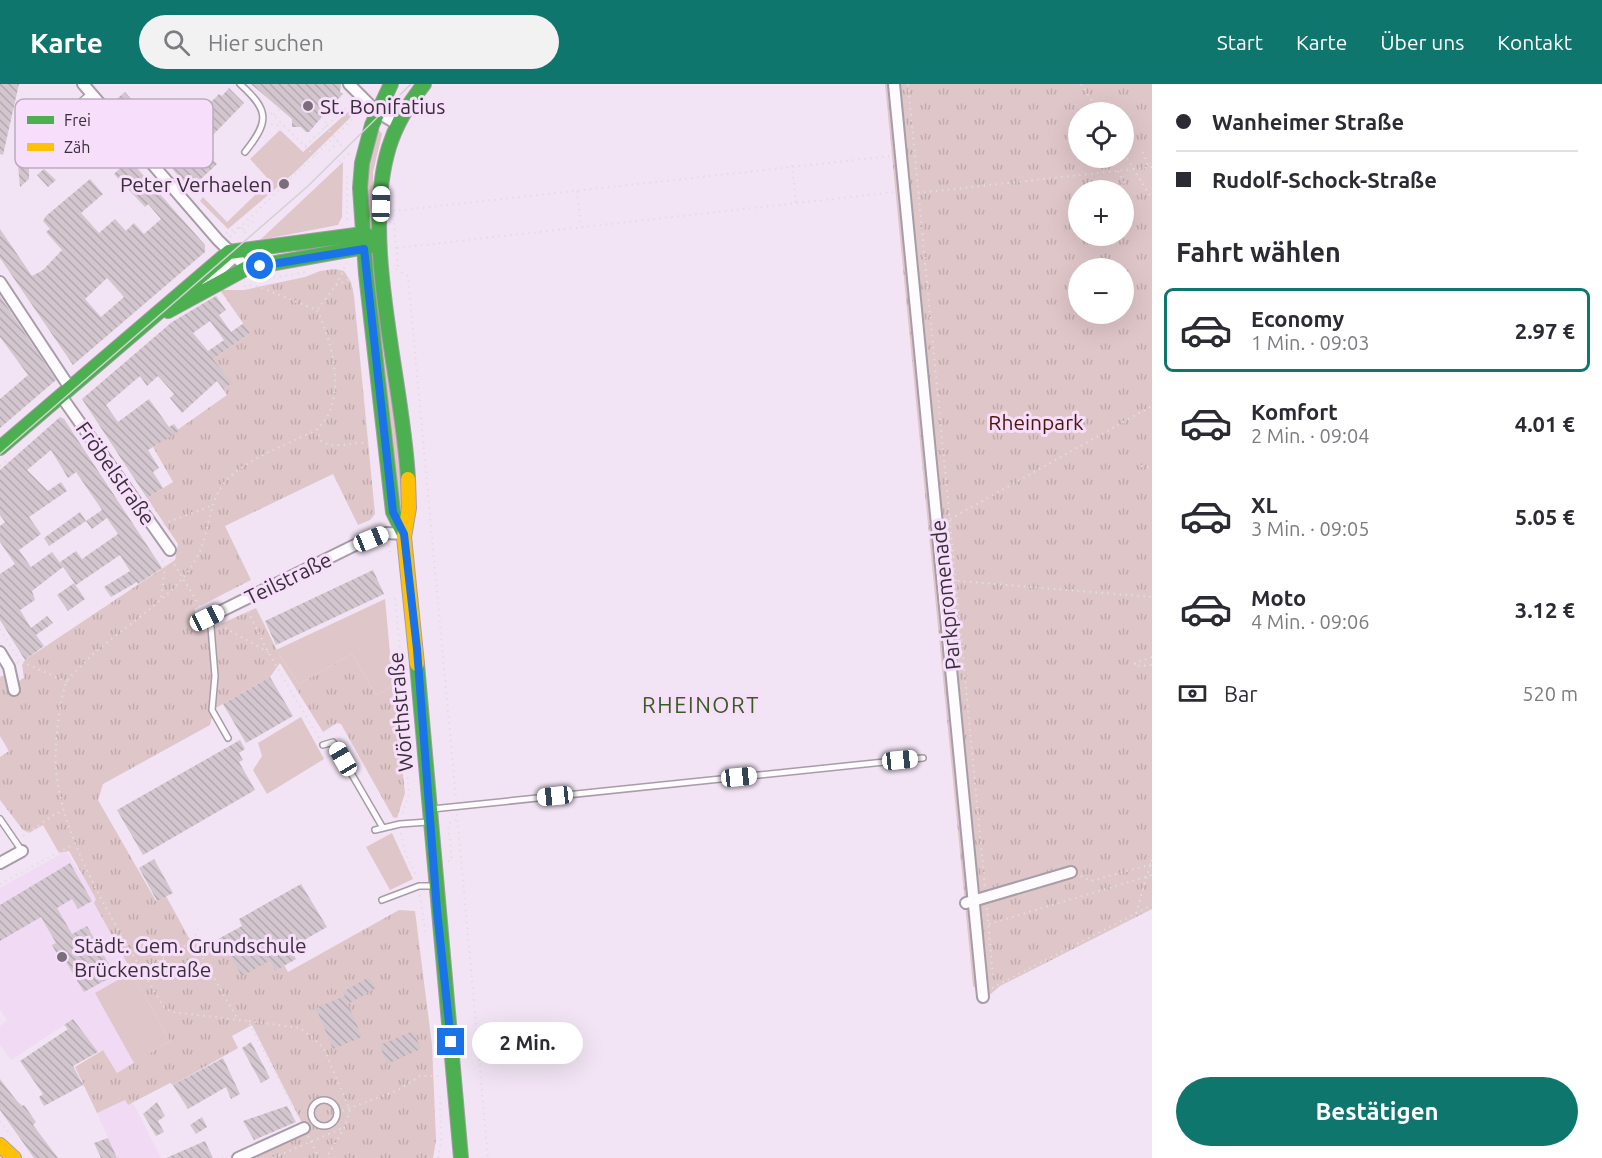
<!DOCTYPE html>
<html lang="de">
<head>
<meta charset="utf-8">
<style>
	body { margin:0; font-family:Ubuntu,sans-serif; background:#f2f2f3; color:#2b2b33; height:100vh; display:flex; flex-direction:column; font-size:22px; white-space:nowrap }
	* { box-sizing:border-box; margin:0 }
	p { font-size:20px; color:#7c7c81 }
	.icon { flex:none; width:33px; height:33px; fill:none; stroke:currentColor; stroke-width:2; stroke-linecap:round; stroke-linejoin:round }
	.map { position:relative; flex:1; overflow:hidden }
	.details { display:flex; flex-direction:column; background:#fff; width:450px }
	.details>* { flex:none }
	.top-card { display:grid; align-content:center; height:132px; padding:0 24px; background:#fff }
	.fabs { position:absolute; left:1068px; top:18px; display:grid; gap:12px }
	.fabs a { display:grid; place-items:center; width:66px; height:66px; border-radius:50%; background:#fff; box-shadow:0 6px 24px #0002; font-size:30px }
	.end { position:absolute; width:27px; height:27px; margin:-14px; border:8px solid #1a73e8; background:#fff; box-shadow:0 0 0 3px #fff }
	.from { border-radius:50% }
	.bubble { position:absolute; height:42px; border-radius:21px; background:#fff; box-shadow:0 6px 24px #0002; font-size:20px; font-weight:600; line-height:42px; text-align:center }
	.car { position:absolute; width:18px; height:36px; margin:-18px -9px; border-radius:8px; box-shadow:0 0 4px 2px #0007; background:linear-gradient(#fff 24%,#345 0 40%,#fff 0 76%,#345 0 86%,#fff 0) }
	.top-card b { display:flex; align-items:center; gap:21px; height:57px; font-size:22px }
	.top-card b+b { border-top:2px solid #e1e1e2 }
	.top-card i { width:15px; height:15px; background:#2b2b33 }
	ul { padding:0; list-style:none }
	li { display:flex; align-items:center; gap:18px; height:84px; margin:0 12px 9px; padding:0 12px; border:3px solid transparent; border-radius:9px }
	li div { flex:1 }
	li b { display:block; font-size:22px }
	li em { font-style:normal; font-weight:600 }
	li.selected { border-color:#0f766e }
	li>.icon { width:54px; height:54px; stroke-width:1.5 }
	h2 { padding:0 24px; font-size:27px; line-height:72px }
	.pay { display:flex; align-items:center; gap:15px; height:66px; padding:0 24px; font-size:22px }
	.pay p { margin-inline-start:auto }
	.cta { display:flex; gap:12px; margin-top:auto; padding:12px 24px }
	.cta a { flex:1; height:69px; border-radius:36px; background:#0f766e; color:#fff; font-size:24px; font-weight:600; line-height:69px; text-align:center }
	header { display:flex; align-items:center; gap:36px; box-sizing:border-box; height:84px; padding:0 30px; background:#0f766e; color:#fff }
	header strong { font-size:28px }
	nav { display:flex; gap:33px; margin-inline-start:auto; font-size:21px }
	.search { width:420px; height:54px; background:#f2f2f3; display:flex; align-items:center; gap:15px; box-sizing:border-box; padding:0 21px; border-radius:33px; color:#7c7c81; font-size:22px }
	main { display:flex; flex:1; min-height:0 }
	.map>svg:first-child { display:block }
</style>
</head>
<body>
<header>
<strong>Karte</strong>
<div class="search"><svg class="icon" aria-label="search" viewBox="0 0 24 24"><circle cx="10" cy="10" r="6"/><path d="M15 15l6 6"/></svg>Hier suchen</div>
<nav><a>Start</a><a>Karte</a><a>Über uns</a><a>Kontakt</a></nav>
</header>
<main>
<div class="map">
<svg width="1152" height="1074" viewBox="0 0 1152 1074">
	<defs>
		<pattern id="park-tufts" width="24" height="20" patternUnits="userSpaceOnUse" patternTransform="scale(1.5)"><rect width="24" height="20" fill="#dfc6c9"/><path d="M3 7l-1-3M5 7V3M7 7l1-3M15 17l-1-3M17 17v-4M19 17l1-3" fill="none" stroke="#c0aaad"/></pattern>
		<pattern id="building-back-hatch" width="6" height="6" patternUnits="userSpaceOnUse" patternTransform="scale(1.5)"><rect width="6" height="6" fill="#d3c6cf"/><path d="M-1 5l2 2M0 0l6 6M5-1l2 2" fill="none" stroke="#b6aab2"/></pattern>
	</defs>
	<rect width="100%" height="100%" fill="#f2e4f4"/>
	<path fill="#f1daf3" d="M66,767L97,815L94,819L170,957L117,989L103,966L98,968L73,935L11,976L0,961V942L7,936L0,926V804Z
		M125,1016L128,1021L133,1019L161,1074H117L97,1029Z"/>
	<path fill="#dfc6c9" d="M359,18L360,24L295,88L228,145L200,117L203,113L227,138L270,97L250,75L280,46L303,68Z
		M378,45L382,50L373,88V136L369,144L367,88Z
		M343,78L342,133L338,141L260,156Z
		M373,192H377L384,262L394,315L404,419L400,430Z
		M385,515L393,602L376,611L352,570L299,600L276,566Z
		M301,633L324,675L267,710L253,686L262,672L258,659Z
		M392,749L413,795L390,806L366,763Z
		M132,888L170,957L134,979L95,909Z"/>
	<path fill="url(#park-tufts)" fill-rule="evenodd" d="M885,0H1152V825L1000,902L986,914L973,902ZM1078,28H1124V74H1078ZM1078,106H1124V152H1078ZM1078,184H1124V230H1078Z
		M335,185L344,187L351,198L354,212L375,430L370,436L358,441L333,390L225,442L251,496L194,525L205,547L256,524L280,572L299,600L352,570L376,611L393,602L405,709L397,734L393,733L341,640L337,639L323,648L280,579L270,593L214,625L210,641L103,700L98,716L156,817L166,812L189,854L197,855L202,864L220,854L269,877L275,887L284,881L288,888L399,826L415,827L432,961L436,1056L433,1074H247L302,1039L252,941L232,952L238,964L173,1001L170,999L128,1021L125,1016L97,1029L75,983L103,966L117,989L170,957L94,819L96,815L69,767L59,769L43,741L29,749L23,746L0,716V673L9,667L0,652V593L4,591L7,604L24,594L22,581L25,576L175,476L178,460L147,414L173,398L153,363L227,311L223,305L231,299L213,275L250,249L220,206H244L305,193L320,187Z"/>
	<path fill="url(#building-back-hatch)" fill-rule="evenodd" d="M0,0H19L3,71L0,70Z
		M251,0H341L340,8L343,10L336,17V26L327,27L309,48H306L301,43H292V35Z
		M229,4L244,19L210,54L195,39L203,31L201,28L219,10L222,12Z
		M125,8L184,75L186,74L196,83L209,72L217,80L190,105L113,18Z
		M129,75L205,161V168L73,281L0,174V145L32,192L43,186L62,166L46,148L50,145L43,137L46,132L90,95L103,110L81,129L99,149L115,135L126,147L134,139L144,150L161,135L148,120L145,123L114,90ZM107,194L124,213L101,233L85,215Z
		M29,80V95L20,103L18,81Z
		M44,85L56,96L48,103L37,91Z
		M0,212L56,296L0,344V315L28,291L0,253Z
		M216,212L226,226L219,231L231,248L244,239L250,249L213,275L232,299L223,305L217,297L182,329L170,314L174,310L158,292L147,302L140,292L106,321L118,338L149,315L169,343L174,340L179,347L148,366L159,384L153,388L163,404L147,414L82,315L172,238ZM210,237L224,256L208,267L193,249Z
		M60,333L64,335L162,484L138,500L137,498L111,513L104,503L130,487L120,471L76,501L63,483L32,507L35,516L20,526L31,544L47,532L53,539L36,551L44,562L25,576L0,536V490L15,480L0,458V442L5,438L0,431V386ZM51,366L68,394L76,388L102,426L86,437L92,445L107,434L118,450L82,475L76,467L60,478L61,480L52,468L31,483L19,466L41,450L29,433L67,407L61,398L48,407L27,386Z
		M80,428L86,437L49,462L44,454Z
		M373,486L384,510L276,561L265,537Z
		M74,499L85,515L68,527L57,511Z
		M270,593L293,632L246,659L223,620Z
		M240,656L245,665L239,669L243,676L239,678L255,706L143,771L117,726Z
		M154,775L173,809L157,817L139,784Z
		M70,779L92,817L78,825L72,815L57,824L72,850L87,842L115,891L84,908L60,868L57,870L52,861L56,859L41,833L0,857V821Z
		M301,800L327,843L290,864L296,875L275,887L269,877L242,892L220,854L242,842L239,835Z
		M369,893L376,904L348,920L362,953L333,965L316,924L345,912L343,908Z
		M73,935L98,968L73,982L83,1001L44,1022L39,1013L43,1010L20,977L68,945L64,941Z
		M413,947L421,965L387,980L380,961Z
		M251,958L270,994L261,999L242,964Z
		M223,974L240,1010L231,1015L226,1003L188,1025L173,1001Z
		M0,995L16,1016L22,1022L24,1021L36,1038L33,1041L58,1074H34L0,1026Z
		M157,1018L165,1032L158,1037L164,1048L156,1052L143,1030Z
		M287,1022L296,1038L254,1056L243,1037Z
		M202,1033L207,1043L196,1050L190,1041Z
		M108,1054L117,1074H101L94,1059Z
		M205,1057L213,1074H166Z"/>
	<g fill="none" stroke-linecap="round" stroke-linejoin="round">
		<g stroke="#a79ca8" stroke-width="8">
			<path id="lane" d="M240,0C269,26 270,37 245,68
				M36,67L47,47L91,9
				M207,534L211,543L215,592L212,626L228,654
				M323,661L333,658L383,744
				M432,725L923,674
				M0,735L22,767
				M375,746L400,740L428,738
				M382,816L419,802H435
				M311 1029a13 13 0 1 1 26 0a13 13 0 1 1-26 0Z"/>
		</g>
		<g stroke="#a79ca8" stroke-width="14">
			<path id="street" d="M83,0L218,156L247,184
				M349,0L377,28L397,40
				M894,0L983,913
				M0,198L70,304
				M196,207L231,176L230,172
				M61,312L170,466
				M207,534L355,461L386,449L404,450
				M0,568L9,583L14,606
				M0,779L22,767
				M966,819L1071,788
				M238,1074L304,1044"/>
		</g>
		<g stroke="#a79ca8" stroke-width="16">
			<path id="fast" d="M391,0L372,41L362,79L360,104L366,190L393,428L404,450
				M168,227L247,184L371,162
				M0,364L229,168L363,150L371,153
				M408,395C403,295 360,158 389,63C396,40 409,19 424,0
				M417,580L461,1074"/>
		</g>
		<g stroke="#a79ca8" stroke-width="16">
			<path id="slow" d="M408,395L409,424L404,453L417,580
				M0,1061L14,1074"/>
		</g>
		<path stroke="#e1dde1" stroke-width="2" stroke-dasharray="1.5 4.5" stroke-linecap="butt" d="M908,0L985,803
			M1081,0L1099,28
			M271,29L316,73
			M274,31L281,24
			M321,33L327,40
			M271,40L283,42
			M325,42L350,72
			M305,62L351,19
			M329,67L339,57
			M1143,68L1149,84
			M1124,69L1152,115
			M339,78L350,69
			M792,81L796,119
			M1118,87L1126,102
			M347,92V140
			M577,107L581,143
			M918,109L1152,83
			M393,127L891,72
			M394,139L398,184
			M241,143L249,153
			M243,146L254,137
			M226,149L240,143
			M230,153L362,26
			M397,164L895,108
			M396,185L408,192L456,715
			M263,195L267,206L317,226C332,258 349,317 317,345C312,349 303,352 297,355C276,365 251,375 233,390C206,412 212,447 196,475C172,518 115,546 81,582C76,587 69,593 66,599C60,617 57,643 56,662C49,744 123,852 163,922L172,928L248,937L299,1034
			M262,196L306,188
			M336,201L352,194
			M244,202L254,201L267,206
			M318,225L336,201L347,179
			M317,345L321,357C336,366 354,357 372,359
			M0,382L9,374
			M1141,382L1152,384
			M950,435L1152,322
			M163,440L211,422
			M389,461L391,473
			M171,475L201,524
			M958,497L1152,513
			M161,513L165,484L162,475
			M395,514L403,599L400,623L409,709L402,732
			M248,527L268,568L320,656
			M220,541L268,568
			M0,545L20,577
			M1152,573L1135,579V582L1152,581
			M17,579L20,577L67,598
			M457,730L488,1074
			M401,749L405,768L417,794
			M23,752L55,730L64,727
			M448,777L452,776L448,740L457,735
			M1081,792L1091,797L1152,780
			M0,800L74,760
			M420,811L426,853
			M987,824L993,893
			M1136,829L1152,775
			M989,840L1152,791
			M193,857L198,845
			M142,886L193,857L237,934
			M992,904L1152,821
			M249,937L300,944L323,963L350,1026L345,1043L326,1074
			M337,1029L398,1006L420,992H440
			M0,1037L11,1052
			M308,1052L319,1074
			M222,1074L228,1071
			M273,1074L345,1043
			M438,1074L441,1057L440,1008"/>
		<use href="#lane" stroke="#fdfbfd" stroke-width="5"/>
		<use href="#street" stroke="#fdfbfd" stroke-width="10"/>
		<use href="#fast" stroke="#4caf50" stroke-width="14"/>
		<use href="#slow" stroke="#ffc107" stroke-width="14"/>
		<path stroke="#d3d0d4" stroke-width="1.5" d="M0,370L308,102L411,0"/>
	</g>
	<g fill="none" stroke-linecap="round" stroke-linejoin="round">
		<path stroke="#1a73e8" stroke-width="8" d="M260,182L364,165L393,428L404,450L417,565L437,826L451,958"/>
	</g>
	<g fill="#7a6e7b" stroke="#f7defa" stroke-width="2">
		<circle cx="308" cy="22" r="6"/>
		<circle cx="284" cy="100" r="6"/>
		<circle cx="62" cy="873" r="6"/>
	</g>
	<g text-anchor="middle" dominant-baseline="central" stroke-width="6" stroke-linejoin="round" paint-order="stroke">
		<g font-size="21" fill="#392f3a" stroke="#f7defa" text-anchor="start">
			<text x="320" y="22">St. Bonifatius</text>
			<text x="272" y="100" text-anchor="end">Peter Verhaelen</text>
			<text x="74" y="861">Städt. Gem. Grundschule<tspan x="74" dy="24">Brückenstraße</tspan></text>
		</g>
		<g font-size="21" fill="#4f140a" stroke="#f7defa">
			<text x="1036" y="338">Rheinpark</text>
		</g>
		<g font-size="21" fill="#392f3a" stroke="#f7defa">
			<text transform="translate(116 389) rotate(55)">Fröbelstraße</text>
			<text transform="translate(288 494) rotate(-26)">Teilstraße</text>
			<text transform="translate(945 511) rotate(-96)">Parkpromenade</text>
			<text transform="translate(400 628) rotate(-95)">Wörthstraße</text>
		</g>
		<g font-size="22" letter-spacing="1.5" fill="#365c1f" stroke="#f7defa">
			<text x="701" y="620">RHEINORT</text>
		</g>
	</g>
	<rect x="15" y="15" width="198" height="69" rx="9" fill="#f7defa" stroke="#beaac0" stroke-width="1.5"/>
	<rect x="27" y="32" width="27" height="8" fill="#4caf50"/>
	<rect x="27" y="59" width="27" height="8" fill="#ffc107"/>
	<g font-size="16" fill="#392f3a">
		<text x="64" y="42">Frei</text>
		<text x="64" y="69">Zäh</text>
	</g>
</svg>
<div class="fabs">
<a><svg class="icon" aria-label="locate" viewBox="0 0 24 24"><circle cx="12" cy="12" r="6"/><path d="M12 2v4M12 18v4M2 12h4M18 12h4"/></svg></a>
<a>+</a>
<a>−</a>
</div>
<i class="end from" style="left:260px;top:182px"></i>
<i class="end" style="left:451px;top:958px"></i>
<div class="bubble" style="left:472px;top:938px;width:111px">2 Min.</div>
<i class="car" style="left:381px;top:120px;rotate:1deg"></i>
<i class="car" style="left:371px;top:455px;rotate:68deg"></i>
<i class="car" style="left:207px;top:534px;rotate:64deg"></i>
<i class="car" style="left:343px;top:675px;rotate:330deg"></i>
<i class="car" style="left:900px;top:676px;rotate:84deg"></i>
<i class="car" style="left:739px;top:693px;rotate:84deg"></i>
<i class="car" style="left:555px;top:712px;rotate:264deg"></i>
</div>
<section class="details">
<div class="top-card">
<b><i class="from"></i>Wanheimer Straße</b>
<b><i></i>Rudolf-Schock-Straße</b>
</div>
<h2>Fahrt wählen</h2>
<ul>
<li class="selected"><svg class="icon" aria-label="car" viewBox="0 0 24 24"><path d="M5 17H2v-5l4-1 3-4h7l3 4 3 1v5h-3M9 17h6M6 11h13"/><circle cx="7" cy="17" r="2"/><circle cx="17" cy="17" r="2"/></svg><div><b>Economy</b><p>1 Min. · 09:03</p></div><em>2.97 €</em></li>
<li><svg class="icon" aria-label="car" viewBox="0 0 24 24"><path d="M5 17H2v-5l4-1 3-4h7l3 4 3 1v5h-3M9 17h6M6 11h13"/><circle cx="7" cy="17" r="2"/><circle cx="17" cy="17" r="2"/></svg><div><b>Komfort</b><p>2 Min. · 09:04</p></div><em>4.01 €</em></li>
<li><svg class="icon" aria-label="car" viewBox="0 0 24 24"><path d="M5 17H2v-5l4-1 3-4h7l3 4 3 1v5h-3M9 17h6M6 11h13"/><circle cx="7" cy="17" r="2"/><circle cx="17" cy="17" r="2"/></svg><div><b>XL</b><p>3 Min. · 09:05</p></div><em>5.05 €</em></li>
<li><svg class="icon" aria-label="car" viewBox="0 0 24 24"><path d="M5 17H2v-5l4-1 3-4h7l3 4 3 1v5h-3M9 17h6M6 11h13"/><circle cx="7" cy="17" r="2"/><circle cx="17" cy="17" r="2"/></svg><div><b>Moto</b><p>4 Min. · 09:06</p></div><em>3.12 €</em></li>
</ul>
<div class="pay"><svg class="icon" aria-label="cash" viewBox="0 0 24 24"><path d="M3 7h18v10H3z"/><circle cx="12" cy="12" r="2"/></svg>Bar<p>520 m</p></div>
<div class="cta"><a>Bestätigen</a></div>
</section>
</main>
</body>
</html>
